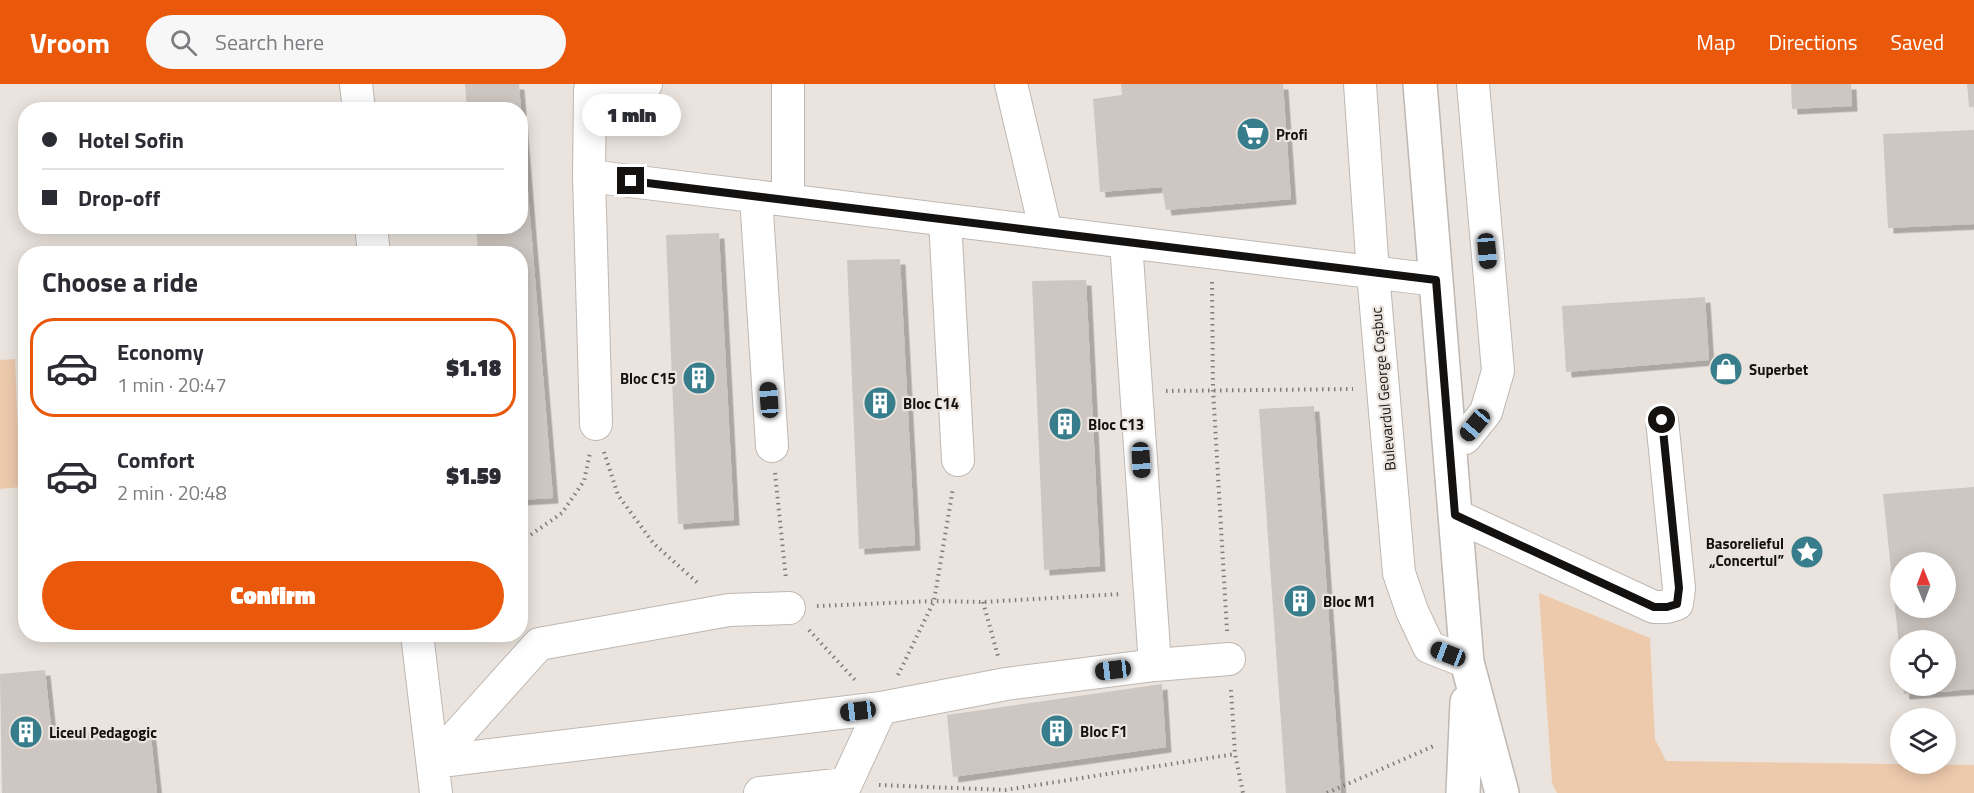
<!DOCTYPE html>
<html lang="en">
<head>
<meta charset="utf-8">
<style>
	body { margin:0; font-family:"Titillium Web",sans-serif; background:#f7f7f7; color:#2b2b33; height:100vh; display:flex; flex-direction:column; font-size:22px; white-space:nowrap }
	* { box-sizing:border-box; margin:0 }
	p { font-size:20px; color:#7c7c81 }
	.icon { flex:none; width:33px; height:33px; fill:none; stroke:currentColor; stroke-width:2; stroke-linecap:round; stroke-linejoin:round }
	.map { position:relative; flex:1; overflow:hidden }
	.drawer { position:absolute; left:18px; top:162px; width:510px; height:396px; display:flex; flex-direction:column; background:#fff; border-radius:24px; box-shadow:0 3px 15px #0003 }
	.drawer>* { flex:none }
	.guide { position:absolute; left:18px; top:18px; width:510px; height:132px; border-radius:24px; box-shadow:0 3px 15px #0003; display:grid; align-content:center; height:132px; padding:0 24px; background:#fff }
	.needle { width:39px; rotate:359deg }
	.controls { position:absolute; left:1890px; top:468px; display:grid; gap:12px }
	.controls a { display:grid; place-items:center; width:66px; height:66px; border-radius:50%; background:#fff; box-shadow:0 3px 15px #0003; font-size:30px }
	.end { position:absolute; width:27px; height:27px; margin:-14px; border:8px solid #141210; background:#fff; box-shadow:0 0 0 3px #fff }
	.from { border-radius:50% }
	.bubble { position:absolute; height:42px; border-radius:21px; background:#fff; box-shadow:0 3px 15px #0003; font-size:20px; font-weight:800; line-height:42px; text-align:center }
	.car { position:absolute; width:18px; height:36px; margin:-18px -9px; border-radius:8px; box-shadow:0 0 4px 2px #0007; background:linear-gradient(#222 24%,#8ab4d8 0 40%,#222 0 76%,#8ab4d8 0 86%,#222 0) }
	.guide b { display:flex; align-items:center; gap:21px; height:57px; font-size:22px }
	.guide b+b { border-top:2px solid #e1e1e2 }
	.guide i { width:15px; height:15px; background:#2b2b33 }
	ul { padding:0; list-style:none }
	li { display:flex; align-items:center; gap:18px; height:99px; margin:0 12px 9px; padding:0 12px; border:3px solid transparent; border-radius:24px }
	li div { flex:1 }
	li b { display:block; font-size:22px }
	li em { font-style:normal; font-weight:800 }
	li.current { border-color:#ea580c }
	li>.icon { width:54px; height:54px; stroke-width:1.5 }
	h2 { padding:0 24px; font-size:27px; line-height:72px }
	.primary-button { display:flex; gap:12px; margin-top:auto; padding:12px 24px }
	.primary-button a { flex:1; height:69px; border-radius:36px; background:#ea580c; color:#fff; font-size:24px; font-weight:800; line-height:69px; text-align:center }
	header { display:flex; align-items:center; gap:36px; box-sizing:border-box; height:84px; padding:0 30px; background:#ea580c; color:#fff }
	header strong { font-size:28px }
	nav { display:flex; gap:33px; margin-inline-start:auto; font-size:21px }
	.search { width:420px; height:54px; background:#f7f7f7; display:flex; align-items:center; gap:15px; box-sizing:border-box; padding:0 21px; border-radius:33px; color:#7c7c81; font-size:22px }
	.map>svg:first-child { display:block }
</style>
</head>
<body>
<header>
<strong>Vroom</strong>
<div class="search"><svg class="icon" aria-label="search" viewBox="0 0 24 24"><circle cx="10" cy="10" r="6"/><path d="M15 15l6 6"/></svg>Search here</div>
<nav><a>Map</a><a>Directions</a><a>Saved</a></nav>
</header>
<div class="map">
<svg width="1974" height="709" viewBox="0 0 1974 709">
	<defs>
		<filter id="shadow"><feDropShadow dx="5.5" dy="5.5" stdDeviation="0" flood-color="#0004"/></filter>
	</defs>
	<rect width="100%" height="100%" fill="#ebe4de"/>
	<path fill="#edcaac" d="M15,275L20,403L0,405V276Z
		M1539,509L1650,554L1655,655L1666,677L1974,681V709H1557L1552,699Z"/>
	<path fill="#cdc6c1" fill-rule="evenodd" filter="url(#shadow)" d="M465,0H519L521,26H467Z
		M1121,0H1283L1291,115L1166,126L1162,103L1100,108L1093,15L1122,11Z
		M1791,0H1851L1852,22L1792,25Z
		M1967,0H1974V23H1969Z
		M520,35H522L553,414L520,416V170H478L476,142H520Z
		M1974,46V140L1888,144L1883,50Z
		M719,149L734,436L678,440L666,151Z
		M900,175L915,461L859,465L847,176Z
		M1086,196L1100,482L1044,486L1032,197Z
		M1705,213L1709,276L1566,288L1562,222Z
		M1314,322L1341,709H1286L1259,325Z
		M1974,403V605L1904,610L1903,602H1946V556H1900L1899,561L1883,410ZM1900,478H1946V524H1900Z
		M45,586L52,652L150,643L157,709H2L0,590Z
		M1162,600L1166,663L953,693L947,631Z"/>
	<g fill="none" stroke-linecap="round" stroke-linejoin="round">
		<g stroke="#beb7b2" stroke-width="34">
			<path id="minor" d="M356,0L359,26
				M1011,0L1046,148
				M1360,0L1373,189L1399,489L1412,527L1429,563L1467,578
				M589,92L1436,196
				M756,112L772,362
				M788,116V0
				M945,136L958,376
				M371,142L374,170
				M1126,158L1155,581
				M596,340L589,92L590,6L646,0
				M1449,355L1465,354L1486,328L1498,287L1473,0
				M1455,431L1654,523H1667L1677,520L1679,504L1662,336
				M417,550L436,709
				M433,678L881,624
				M433,678L539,560L729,526L789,524
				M760,709L846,700L881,624L1006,600L1155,581L1229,575"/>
		</g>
		<g stroke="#beb7b2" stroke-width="36">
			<path id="major" d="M1420,0L1467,578L1502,709
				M1463,709L1467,618"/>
		</g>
		<path stroke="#817c78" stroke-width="4" stroke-dasharray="1.5 4.5" stroke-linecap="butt" d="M1212,198L1213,305L1227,547
			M1166,307L1353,305
			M604,368L618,411L654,460L699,500
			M775,389L786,495
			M520,455L526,454L562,429L584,397L590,369
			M983,518L998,572
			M817,522L934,517L983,518L1121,510
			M809,546L855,596
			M898,591L934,517L953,404
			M1231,606L1235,670L1243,709
			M879,701L1005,706L1235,670
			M1327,709L1436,661"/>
		<use href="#minor" stroke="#fff" stroke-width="32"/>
		<use href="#major" stroke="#fff" stroke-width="33"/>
	</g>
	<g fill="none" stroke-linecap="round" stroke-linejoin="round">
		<path stroke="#141210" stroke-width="8" d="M631,97L1436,196L1455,431L1654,523H1667L1677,520L1679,504L1662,336"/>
	</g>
	<defs>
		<g id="supermarket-disc" transform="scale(1.725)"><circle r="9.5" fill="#387d8b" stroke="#ebe4de"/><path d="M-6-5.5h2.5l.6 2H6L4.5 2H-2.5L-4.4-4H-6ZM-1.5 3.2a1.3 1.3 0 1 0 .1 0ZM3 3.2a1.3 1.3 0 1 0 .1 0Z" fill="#fff"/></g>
		<g id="shop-disc" transform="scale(1.725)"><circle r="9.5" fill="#387d8b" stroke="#ebe4de"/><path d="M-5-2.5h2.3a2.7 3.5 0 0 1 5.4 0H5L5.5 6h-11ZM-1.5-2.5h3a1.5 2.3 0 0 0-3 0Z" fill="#fff"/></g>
		<g id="building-disc" transform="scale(1.725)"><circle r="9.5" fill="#387d8b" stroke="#ebe4de"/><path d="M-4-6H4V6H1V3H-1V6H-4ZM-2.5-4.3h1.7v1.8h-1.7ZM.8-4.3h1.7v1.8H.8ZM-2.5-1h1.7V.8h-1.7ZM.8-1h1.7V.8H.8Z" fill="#fff"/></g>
		<g id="sight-disc" transform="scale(1.725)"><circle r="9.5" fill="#387d8b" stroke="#ebe4de"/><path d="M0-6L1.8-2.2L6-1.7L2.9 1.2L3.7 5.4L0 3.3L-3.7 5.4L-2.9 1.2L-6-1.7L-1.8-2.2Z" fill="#fff"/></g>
	</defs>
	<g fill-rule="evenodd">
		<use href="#supermarket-disc" x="1253" y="50"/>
		<use href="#shop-disc" x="1726" y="285"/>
		<use href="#building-disc" x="699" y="294"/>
		<use href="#building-disc" x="880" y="319"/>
		<use href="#building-disc" x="1065" y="340"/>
		<use href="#sight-disc" x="1807" y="468"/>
		<use href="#building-disc" x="1300" y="517"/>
		<use href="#building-disc" x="1057" y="647"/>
		<use href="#building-disc" x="26" y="648"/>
	</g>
	<g text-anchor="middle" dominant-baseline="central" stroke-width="4.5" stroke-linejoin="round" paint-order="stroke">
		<g font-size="15" font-weight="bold" fill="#141210" stroke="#ebe4de" text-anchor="start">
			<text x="1276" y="50">Profi</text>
			<text x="1749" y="285">Superbet</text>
			<text x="676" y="294" text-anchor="end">Bloc C15</text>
			<text x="903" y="319">Bloc C14</text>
			<text x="1088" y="340">Bloc C13</text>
			<text x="1784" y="459" text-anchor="end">Basorelieful<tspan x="1784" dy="17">„Concertul”</tspan></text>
			<text x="1323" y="517">Bloc M1</text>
			<text x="1080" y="647">Bloc F1</text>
			<text x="49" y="648">Liceul Pedagogic</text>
		</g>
		<g font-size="15" fill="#141210" stroke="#ebe4de">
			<text transform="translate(1383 305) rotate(-95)">Bulevardul George Coșbuc</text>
		</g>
	</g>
</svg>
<div class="controls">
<a><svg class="needle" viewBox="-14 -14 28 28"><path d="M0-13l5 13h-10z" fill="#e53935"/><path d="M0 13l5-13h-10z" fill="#7c7c81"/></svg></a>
<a><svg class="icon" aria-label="locate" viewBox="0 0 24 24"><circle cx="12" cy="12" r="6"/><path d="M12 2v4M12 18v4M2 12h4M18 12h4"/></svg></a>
<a><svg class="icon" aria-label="layers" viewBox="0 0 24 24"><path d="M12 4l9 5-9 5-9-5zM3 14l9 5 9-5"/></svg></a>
</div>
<i class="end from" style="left:1662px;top:336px"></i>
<i class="end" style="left:631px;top:97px"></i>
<div class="bubble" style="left:582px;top:10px;width:99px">1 min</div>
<i class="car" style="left:1487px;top:167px;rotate:175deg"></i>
<i class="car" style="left:769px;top:316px;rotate:356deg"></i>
<i class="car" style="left:1475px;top:341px;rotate:220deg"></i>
<i class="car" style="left:1141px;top:376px;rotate:177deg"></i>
<i class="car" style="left:1448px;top:570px;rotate:291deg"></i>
<i class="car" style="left:1113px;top:586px;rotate:263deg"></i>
<i class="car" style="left:858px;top:627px;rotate:263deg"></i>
<div class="guide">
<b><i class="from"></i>Hotel Sofin</b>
<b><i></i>Drop-off</b>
</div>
<section class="drawer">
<h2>Choose a ride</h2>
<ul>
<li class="current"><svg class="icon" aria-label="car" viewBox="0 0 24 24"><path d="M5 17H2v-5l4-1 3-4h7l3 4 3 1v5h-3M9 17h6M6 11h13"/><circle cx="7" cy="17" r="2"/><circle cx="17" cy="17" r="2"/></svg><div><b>Economy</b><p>1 min · 20:47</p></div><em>$1.18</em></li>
<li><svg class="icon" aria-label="car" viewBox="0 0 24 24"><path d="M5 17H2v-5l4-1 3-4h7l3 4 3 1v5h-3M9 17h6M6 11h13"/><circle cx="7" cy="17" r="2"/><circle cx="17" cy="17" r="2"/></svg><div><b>Comfort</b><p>2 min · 20:48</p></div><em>$1.59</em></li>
</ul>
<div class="primary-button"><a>Confirm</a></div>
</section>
</div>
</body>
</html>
